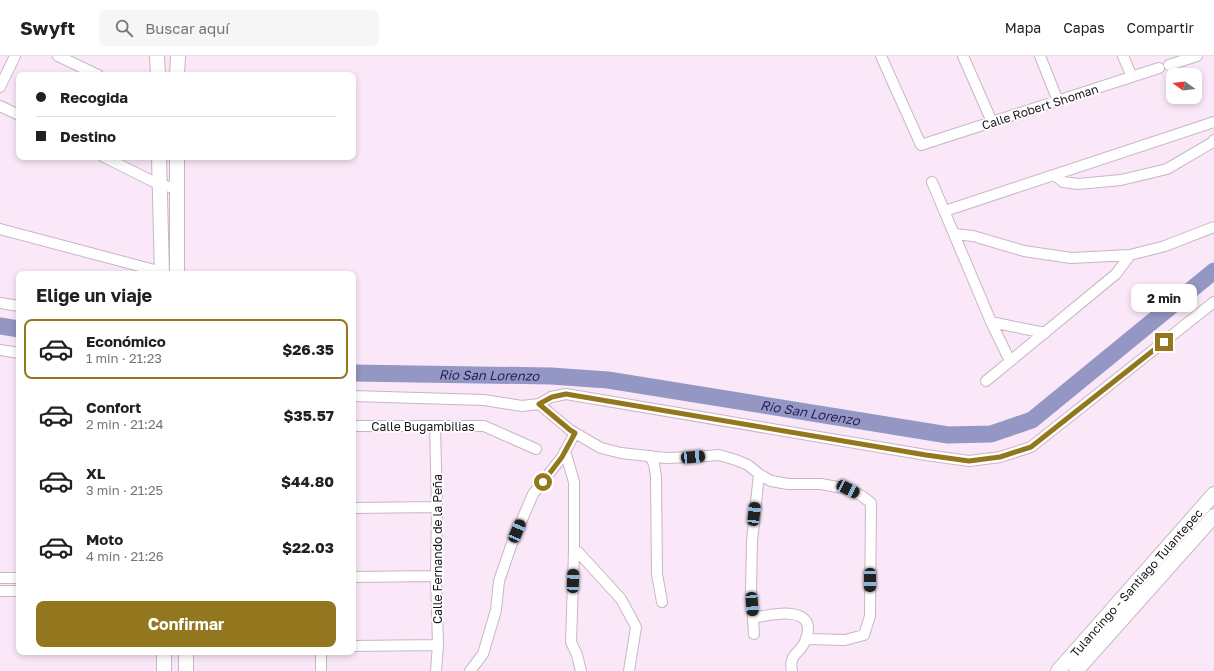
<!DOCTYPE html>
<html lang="es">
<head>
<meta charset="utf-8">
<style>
	body { margin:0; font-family:"Golos Text",sans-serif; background:#f6f6f6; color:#202124; height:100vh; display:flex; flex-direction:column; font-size:15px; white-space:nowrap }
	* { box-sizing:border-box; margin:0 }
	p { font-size:13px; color:#757577 }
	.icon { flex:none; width:22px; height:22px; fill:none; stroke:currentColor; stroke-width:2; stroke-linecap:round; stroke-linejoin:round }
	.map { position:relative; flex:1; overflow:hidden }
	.panel { position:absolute; left:16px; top:215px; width:340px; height:384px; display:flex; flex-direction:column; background:#fff; border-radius:8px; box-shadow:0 2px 6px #0003 }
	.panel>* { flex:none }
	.hud { position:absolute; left:16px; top:16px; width:340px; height:88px; border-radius:8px; box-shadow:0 2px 6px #0003; display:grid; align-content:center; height:88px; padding:0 20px; background:#fff }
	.needle { width:26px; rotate:284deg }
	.fabs { position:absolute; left:1166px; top:12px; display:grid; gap:8px }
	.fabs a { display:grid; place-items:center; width:36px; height:36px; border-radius:8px; background:#fff; box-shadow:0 2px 6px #0003; font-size:20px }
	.end { position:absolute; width:18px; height:18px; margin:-9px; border:5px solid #93771e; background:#fff; box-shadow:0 0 0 2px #fff }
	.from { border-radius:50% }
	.bubble { position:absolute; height:28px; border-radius:8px; background:#fff; box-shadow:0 2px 6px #0003; font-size:13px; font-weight:700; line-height:28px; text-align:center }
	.car { position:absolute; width:12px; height:24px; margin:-12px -6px; border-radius:5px; box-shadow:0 0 3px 1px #0007; background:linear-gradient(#222 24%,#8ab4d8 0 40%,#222 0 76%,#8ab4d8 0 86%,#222 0) }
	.hud b { display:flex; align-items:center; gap:14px; height:38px; font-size:15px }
	.hud b+b { border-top:1px solid #e0e0e0 }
	.hud i { width:10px; height:10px; background:#202124 }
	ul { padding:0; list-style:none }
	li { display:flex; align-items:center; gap:12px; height:60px; margin:0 8px 6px; padding:0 12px; border:2px solid transparent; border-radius:8px }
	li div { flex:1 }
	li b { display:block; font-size:15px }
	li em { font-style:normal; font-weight:700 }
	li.current { border-color:#93771e }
	li>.icon { width:36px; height:36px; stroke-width:1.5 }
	h2 { padding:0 20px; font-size:18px; line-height:48px }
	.button { display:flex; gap:8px; margin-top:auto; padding:8px 20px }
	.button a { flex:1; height:46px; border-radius:8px; background:#93771e; color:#fff; font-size:16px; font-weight:700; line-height:46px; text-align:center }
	header { display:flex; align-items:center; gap:24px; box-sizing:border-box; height:56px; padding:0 20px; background:#fff; border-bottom:1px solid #e0e0e0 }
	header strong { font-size:19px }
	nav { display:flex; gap:22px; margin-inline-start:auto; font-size:14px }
	.search { width:280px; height:36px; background:#f6f6f6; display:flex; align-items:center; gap:10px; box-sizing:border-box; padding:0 14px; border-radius:8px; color:#757577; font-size:15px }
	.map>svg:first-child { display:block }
</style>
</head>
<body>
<header>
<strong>Swyft</strong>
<div class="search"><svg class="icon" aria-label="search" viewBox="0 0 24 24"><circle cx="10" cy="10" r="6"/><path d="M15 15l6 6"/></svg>Buscar aquí</div>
<nav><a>Mapa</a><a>Capas</a><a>Compartir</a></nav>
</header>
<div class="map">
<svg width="1214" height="615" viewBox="0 0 1214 615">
	<rect width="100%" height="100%" fill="#fae8f8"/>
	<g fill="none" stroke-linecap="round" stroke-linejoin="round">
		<g stroke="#9496c3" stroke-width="17">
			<path d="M0,270L19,273"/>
			<path id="s1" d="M353,317L551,320L608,324L948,379L991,378L1032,364L1214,215"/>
		</g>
		<g stroke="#c8b6c5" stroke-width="12">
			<path id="street" d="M58,0L98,19
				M881,0L921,89L1159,12
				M963,0L992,66
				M1040,0L1058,45
				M1123,0L1132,21
				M1169,9L1197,0
				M0,31L15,0
				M0,50L19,59
				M104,101L160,129L176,132
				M1055,119L1063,126L1078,128L1121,124L1167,113L1213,86L1214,84
				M932,126L991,266L1010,305
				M945,155L1214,66
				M0,173L162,216
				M955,178L973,180L1024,195L1071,202L1130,199L1165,190L1214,171
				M0,247L19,250
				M991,266L1045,277
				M0,294L19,297
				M986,325L1116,218L1130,199
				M353,340L484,344L522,350L539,348L551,341L566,338L926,399L969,405L1000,401L1031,391L1214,246
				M539,348L570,374L601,392L621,397L666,402L693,401L719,399L736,404L748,409L759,418L771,425L788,428H821L848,433L862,440L871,447L870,560L864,579L845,584L807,583
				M353,370H484L536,393
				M435,370L437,451L436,520L438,589L436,615
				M565,395L574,426V495L571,586L577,599L581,615
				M650,400L654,408L656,421L657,518L662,546
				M353,452L437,451
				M574,495L578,496L621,543L636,571L629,615
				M353,521L436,520
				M0,522H19
				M0,535H19
				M753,562C772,558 818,548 806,583C802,597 788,597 792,615
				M754,578L751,534L752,485L759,418
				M353,590L438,589
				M321,596V615
				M470,615L483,598L496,554L499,525L512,487L533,438L562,401L575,377"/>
		</g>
		<g stroke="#c8b6c5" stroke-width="16">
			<g id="secondary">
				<path d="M157,0L158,19"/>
				<path d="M177,19L178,0"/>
				<path d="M159,101L162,218"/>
				<path d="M177,101V218"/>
				<path d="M164,596V615"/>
				<path d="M186,596V615"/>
				<path id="s2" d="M1058,615L1214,438"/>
				<path d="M1076,615L1214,460"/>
			</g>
		</g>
		<use href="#street" stroke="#fff" stroke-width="10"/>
		<use href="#secondary" stroke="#fff" stroke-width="14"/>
	</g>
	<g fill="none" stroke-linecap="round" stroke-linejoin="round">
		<path stroke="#93771e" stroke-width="5" d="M543,426L562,401L575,377L570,374L539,348L552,341L566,338L926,399L969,405L1000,401L1031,391L1164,286"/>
	</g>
	<g text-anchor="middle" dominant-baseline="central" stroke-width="3.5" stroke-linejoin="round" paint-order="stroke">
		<g font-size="12" fill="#181217" stroke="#fff">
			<text transform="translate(1040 51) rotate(-18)">Calle Robert Shoman</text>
			<text x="423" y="370">Calle Bugambilias</text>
			<text transform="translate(437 493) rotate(-90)">Calle Fernando de la Peña</text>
			<text stroke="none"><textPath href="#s2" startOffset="118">Tulancingo - Santiago Tulantepec</textPath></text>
		</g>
		<g font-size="13" font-style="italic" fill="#251f57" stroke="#fff">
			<text stroke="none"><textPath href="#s1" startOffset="136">Rio San Lorenzo</textPath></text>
			<text stroke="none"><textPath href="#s1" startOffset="460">Rio San Lorenzo</textPath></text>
		</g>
	</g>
</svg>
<div class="fabs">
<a><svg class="needle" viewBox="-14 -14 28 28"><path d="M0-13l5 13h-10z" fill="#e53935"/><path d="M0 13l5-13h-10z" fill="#757577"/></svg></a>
</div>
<i class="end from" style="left:543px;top:426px"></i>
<i class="end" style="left:1164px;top:286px"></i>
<div class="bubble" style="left:1131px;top:228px;width:66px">2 min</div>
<i class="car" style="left:693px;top:401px;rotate:85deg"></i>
<i class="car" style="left:848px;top:433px;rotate:117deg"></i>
<i class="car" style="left:754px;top:458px;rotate:6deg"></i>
<i class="car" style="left:517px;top:475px;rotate:23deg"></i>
<i class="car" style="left:870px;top:524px;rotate:180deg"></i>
<i class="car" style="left:573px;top:525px;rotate:2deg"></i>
<i class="car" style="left:752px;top:548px;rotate:176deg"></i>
<div class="hud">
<b><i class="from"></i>Recogida</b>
<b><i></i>Destino</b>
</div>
<section class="panel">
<h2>Elige un viaje</h2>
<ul>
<li class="current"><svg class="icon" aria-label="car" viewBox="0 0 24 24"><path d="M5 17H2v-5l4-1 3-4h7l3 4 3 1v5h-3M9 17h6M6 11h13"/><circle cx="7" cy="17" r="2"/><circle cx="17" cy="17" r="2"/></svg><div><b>Económico</b><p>1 min · 21:23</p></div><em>$26.35</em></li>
<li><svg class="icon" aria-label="car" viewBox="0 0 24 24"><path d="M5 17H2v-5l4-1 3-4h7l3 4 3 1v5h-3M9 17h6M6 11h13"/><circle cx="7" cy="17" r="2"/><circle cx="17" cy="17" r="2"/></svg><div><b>Confort</b><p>2 min · 21:24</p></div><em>$35.57</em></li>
<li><svg class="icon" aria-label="car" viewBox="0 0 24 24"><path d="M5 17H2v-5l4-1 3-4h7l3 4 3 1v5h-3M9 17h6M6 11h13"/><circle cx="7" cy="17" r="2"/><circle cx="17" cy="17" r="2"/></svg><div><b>XL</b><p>3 min · 21:25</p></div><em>$44.80</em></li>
<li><svg class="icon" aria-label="car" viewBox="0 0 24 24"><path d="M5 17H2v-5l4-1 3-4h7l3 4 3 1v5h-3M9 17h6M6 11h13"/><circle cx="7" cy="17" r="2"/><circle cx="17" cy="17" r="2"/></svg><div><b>Moto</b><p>4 min · 21:26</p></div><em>$22.03</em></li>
</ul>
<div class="button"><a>Confirmar</a></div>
</section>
</div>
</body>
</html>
